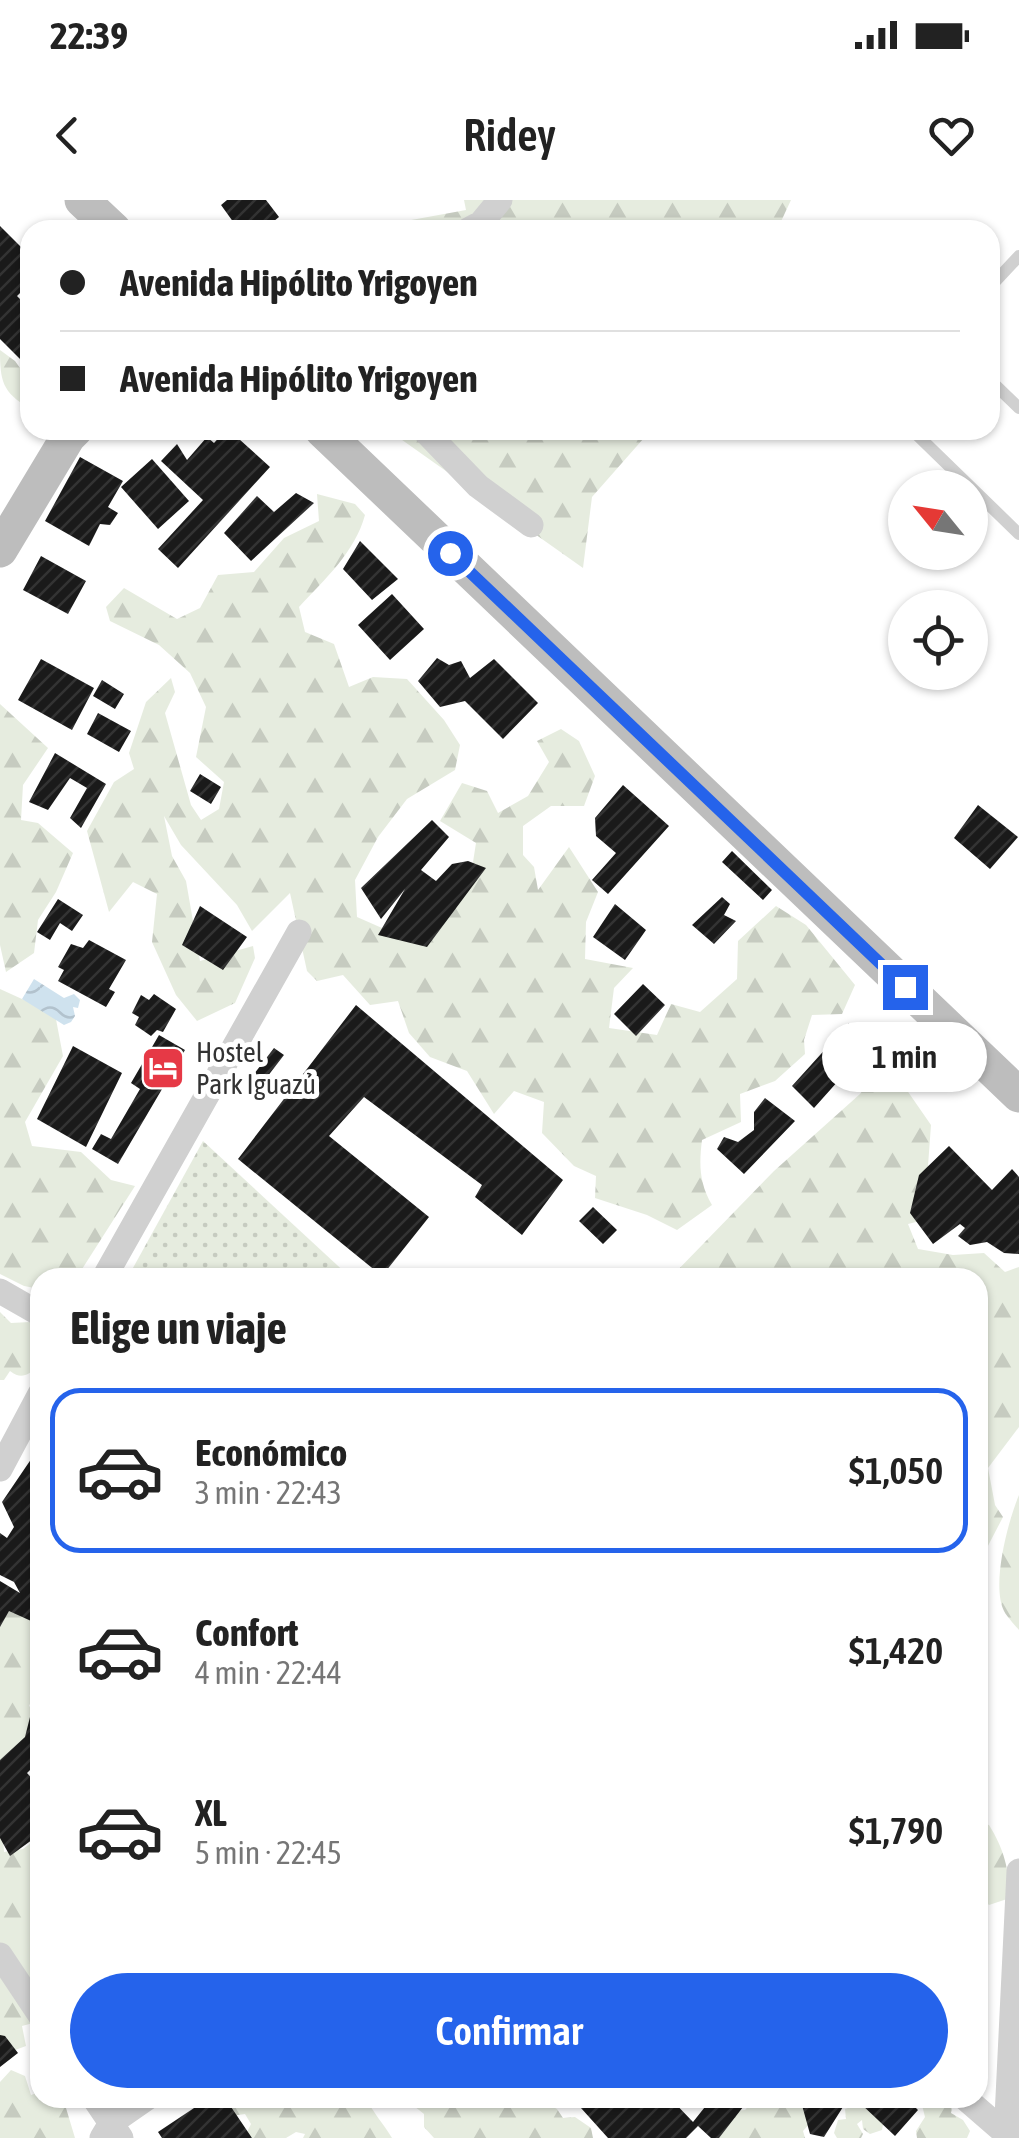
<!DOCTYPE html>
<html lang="es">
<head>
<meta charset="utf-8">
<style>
	body { margin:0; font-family:"Asap Condensed",sans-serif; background:#f6f6f6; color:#222; height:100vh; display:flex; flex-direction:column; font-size:38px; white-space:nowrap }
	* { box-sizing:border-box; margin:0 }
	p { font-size:32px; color:#767676 }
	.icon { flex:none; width:55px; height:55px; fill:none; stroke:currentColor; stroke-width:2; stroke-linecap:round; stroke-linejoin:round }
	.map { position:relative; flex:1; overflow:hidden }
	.details { position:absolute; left:30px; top:1068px; width:958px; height:840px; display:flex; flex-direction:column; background:#fff; border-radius:30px; box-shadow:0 2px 8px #0004 }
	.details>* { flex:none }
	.hud { position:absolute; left:20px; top:20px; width:980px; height:220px; border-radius:30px; box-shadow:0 2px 8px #0004; display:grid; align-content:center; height:220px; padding:0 40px; background:#fff }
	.needle { width:65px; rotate:300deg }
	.tools { position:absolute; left:888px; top:270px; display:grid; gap:20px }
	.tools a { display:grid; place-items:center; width:100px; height:100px; border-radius:50%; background:#fff; box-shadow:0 2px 8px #0004; font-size:50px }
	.end { position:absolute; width:45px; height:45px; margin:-22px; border:12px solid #2563eb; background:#fff; box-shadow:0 0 0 5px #fff }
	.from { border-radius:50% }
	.bubble { position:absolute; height:70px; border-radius:35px; background:#fff; box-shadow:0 2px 8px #0004; font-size:32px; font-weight:600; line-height:70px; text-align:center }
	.hud b { display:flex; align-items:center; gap:35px; height:95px; font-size:38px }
	.hud b+b { border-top:2px solid #e0e0e0 }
	.hud i { width:25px; height:25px; background:#222 }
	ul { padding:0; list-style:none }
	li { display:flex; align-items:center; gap:30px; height:165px; margin:0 20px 15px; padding:0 20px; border:5px solid transparent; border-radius:30px }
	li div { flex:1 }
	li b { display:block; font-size:38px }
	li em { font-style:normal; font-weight:600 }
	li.active { border-color:#2563eb }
	li>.icon { width:90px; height:90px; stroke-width:1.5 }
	h2 { padding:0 40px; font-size:45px; line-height:120px }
	.button { display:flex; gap:20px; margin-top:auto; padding:20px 40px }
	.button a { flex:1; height:115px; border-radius:60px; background:#2563eb; color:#fff; font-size:40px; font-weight:600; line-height:115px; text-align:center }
	.status { display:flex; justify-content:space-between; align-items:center; height:70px; padding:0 50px; background:#fff; direction:ltr }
	.status svg { height:28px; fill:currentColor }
	header { display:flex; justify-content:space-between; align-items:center; height:130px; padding:0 40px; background:#fff; font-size:45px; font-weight:600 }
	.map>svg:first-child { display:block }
</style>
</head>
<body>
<div class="status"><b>22:39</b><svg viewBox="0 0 49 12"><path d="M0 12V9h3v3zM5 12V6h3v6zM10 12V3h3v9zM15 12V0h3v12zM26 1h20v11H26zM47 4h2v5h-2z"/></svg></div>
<header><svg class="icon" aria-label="back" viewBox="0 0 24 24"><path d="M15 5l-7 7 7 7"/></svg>Ridey<svg class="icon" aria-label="heart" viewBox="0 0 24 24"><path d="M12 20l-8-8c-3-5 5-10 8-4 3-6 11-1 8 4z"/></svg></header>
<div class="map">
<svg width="1019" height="1938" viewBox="0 0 1019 1938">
	<defs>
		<pattern id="forest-firs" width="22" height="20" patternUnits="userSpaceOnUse" patternTransform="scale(2.5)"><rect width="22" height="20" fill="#e6ecdf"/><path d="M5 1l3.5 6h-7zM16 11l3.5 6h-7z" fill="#c6cbc0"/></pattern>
		<pattern id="park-dots" width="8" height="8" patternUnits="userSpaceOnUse" patternTransform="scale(2.5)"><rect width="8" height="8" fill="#e6ecdf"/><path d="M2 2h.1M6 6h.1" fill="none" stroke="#c6cbc0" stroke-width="1.8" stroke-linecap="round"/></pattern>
		<pattern id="water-waves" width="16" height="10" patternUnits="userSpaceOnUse" patternTransform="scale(2.5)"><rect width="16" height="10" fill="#cfe2ee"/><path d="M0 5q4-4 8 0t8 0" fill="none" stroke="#b2c2cd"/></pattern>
		<pattern id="building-hatch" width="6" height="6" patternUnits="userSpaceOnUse" patternTransform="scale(2.5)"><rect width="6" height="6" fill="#1a1a1a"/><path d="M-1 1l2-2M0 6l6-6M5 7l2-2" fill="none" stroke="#333"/></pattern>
	</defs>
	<rect width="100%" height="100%" fill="#fff"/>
	<path fill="url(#forest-firs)" d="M464,0H791L777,30H302L303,27L384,25L466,10Z
		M0,150L15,161L30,182V208C2,193 0,180 0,150Z
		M388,230H651L592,297L583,368Z
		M317,294L355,304L365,315C355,352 325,379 299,407L305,432L334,444L349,487L373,477L407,479L444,520L460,545L455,570L407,599L378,637L355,680L357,717L407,739L471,675L476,643L440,621L462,583L487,591L498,613L528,596L549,562L537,541L561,529L579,541L595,576L584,606H551L523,626V655L534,667L538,690L569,647L598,692L586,722L585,759L633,768L614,788L609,828L657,835L671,804L700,812L737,779L738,741L776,706L806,725L855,785L842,814L812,815L804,840L805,854L775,881L740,894L741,922L702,940C699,964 699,983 712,1005L677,1030L647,1015L595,998L596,976L574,966L542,933L544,902L514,891L494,914L467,871L430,857L409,833L398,801L370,805L343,775L317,781L307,771L290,693L252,731L237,705L181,645L164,616L172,656L186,681L200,761L253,746L255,758L235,803L197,821L176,795L152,742L157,694L133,682L109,712L87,631L114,582L134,569L129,553L146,502L171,478L175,492L165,513L191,605L201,620L219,609L224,582L196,557L206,507L190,473L159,445L110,421L106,407L124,388L177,419L200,408L218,375L254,372L284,338L319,321Z
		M0,504L48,548L23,585L21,620L38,623L73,653L56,692L38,720L34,753L6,772L0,745Z
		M0,789L55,814L63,856L25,922L32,946L81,952L111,980L135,986L77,1077L40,1078V1089L24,1086L0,1074Z
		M886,860L931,925L924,1020L908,1024L918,1049L953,1055L984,1053L1005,1072L1019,1067V1227L988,1268L995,1305L1003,1317L978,1365V1078H670L774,971L860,894Z
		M0,1112L11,1123L30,1122L40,1132V1168C27,1173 23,1181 10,1171L4,1180H0Z
		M1019,1295V1430C1014,1424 1007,1417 1004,1411C991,1385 1008,1321 1019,1295Z
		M40,1408V1500L32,1499L29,1506L39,1514L23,1545L0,1563V1417L4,1411Z
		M978,1622L989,1625C1004,1649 1009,1669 1010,1698L989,1705L978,1694Z
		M0,1634L3,1637L4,1652L23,1649L40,1636V1834L38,1835L33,1823L22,1826L26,1846L7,1853H0Z
		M11,1870L25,1876L31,1895L40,1892V1898H63L75,1938H0V1882Z
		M196,1898H366C373,1913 384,1924 392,1938H303L305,1934L296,1932L286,1938H247L245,1936L251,1924L245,1914L217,1918L200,1911Z
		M404,1898H536L557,1909L563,1918L575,1917L591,1928L593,1938H434L424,1927V1914Z
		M770,1898H793L806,1905L811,1922L803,1931L805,1938H716L734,1911L745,1910L755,1899L770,1900Z
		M927,1898H946L952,1908L951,1913L963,1920L970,1931L967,1938H917L916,1931L925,1917L921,1901Z
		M857,1905H866L884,1920L882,1930L870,1934L863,1929L862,1920L857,1924L863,1934L861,1938H837L834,1933L838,1920L846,1919L845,1909Z"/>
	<path fill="url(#park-dots)" d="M203,941L350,1077H128Z"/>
	<path fill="url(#water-waves)" d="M34,779L64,798L74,794L80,800L78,808L73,807L75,816L71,822L64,825L22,799Z"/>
	<path fill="url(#building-hatch)" d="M227,0H266L279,17L263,30H239L221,5Z
		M0,26L30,56V83L17,96L30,109V169L0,139Z
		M226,230H229L270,267L178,368L158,349L203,300L161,261L177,244L187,260L207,237L214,243Z
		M80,257L123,281L108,307L118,313L110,325L100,324L89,346L45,321Z
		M152,259L189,301L158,329L121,287Z
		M296,293L314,303L251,361L224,333L257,296L274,312Z
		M360,341L398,379L372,400L343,369Z
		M41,356L86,381L68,414L23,390Z
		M392,394L424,429L390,460L358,425Z
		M437,458L449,465L461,461L470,478L494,459L538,503L503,539L465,501L440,507L418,481Z
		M41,459L94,488L72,530L18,500Z
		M102,480L124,494L115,509L93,496Z
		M98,513L131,531L119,552L87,534Z
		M55,553L106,584L81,628L70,618L87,588L70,578L48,610L29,602Z
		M200,574L221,587L211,604L190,591Z
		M623,585L669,626L608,694L592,680L616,653L596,636L595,618Z
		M978,605L1018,637L990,669L954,638Z
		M432,620L449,637L421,670L436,681L452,664L468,661L486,668L427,747L378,735L405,689L381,719L361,688Z
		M732,651L772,690L763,700L722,662Z
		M722,697L730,704L724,715L736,721L714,744L692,725Z
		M58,699L83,715L72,731L60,723L50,740L37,732Z
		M615,704L646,730L625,760L593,737Z
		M200,706L247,737L223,770L182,745Z
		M89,740L126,760L109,789L115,792L106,807L58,781L64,770L58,767L71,744L83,748Z
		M643,784L665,805L636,836L614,814Z
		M154,794L176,809L163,832L157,830L151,836L135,825L139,817L132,813L141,795L149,800Z
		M356,805L563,980L522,1035L475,997L482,985L364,897L329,936L429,1017L382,1076L238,959Z
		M849,823L873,842L814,908L792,886Z
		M159,835L185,850L118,964L92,949L101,934L111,939L140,889L131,883Z
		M73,846L122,873L86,947L37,919Z
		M274,848L284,855L264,881L254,874Z
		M765,898L795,921L744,974L717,949L724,937L738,942L754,930V912Z
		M949,946L992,990L1012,969L1019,977V1054L1004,1053L987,1042L970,1045L958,1036L965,1028L960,1024L933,1044L910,1013L919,975Z
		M593,1007L617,1030L603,1044L579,1021Z
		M40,1246V1425L9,1411L0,1427V1381L20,1393L14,1382L0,1375V1333L7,1338L14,1327L2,1302Z
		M40,1507V1560L27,1573L40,1587V1634L10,1656L0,1638V1560L25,1537L31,1513Z
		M0,1835L5,1836L18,1853L0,1867Z
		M209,1898H225L252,1938H162L158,1932Z
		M572,1898H670L693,1922L712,1898H750L719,1938H711L698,1926L686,1938H608Z
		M800,1898H846L848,1899L824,1937L810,1934Z
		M867,1898H916L911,1903L918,1910L895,1936L861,1904Z"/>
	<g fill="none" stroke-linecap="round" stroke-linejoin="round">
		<path stroke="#d0d0d0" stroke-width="12" d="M990,87L1019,56
			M990,180L1019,208
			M912,230L1019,334"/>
		<path stroke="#d0d0d0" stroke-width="25" d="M468,30L481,23L500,0
			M424,230L478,286L531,325
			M104,1078L299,732
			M0,1091L40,1114
			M0,1269L40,1194
			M0,1755L40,1815
			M94,1898L121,1938
			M965,1898L1011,1938
			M102,1938L111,1923L147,1898
			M1006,1938L1019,1671"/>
		<path stroke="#bdbdbd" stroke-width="35" d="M82,0L114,30
			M322,230L1019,895
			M0,350L68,237L75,230"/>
	</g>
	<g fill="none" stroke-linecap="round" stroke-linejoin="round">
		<path stroke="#2563eb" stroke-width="12" d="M450,353L905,787"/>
	</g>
	<defs>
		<g id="hotel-square" transform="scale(2.25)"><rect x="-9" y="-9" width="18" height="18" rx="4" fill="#e63946" stroke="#fff"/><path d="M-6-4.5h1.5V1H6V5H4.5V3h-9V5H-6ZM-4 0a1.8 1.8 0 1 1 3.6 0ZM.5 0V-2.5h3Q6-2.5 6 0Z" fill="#fff"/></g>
	</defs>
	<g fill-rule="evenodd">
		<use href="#hotel-square" x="163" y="868"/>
	</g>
	<g text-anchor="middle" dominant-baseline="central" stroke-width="10" stroke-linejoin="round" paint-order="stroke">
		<g font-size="28" fill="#333" stroke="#fff" text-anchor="start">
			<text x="196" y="852">Hostel<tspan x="196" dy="32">Park Iguazú</tspan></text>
		</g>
	</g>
</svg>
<div class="tools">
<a><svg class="needle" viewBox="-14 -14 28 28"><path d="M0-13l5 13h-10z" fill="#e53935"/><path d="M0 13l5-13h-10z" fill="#767676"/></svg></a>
<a><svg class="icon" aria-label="locate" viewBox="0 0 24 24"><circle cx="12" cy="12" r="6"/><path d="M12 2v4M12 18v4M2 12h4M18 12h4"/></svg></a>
</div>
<i class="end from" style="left:450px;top:353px"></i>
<i class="end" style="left:905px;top:787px"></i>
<div class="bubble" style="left:822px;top:822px;width:165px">1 min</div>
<div class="hud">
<b><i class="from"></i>Avenida Hipólito Yrigoyen</b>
<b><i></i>Avenida Hipólito Yrigoyen</b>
</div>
<section class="details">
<h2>Elige un viaje</h2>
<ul>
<li class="active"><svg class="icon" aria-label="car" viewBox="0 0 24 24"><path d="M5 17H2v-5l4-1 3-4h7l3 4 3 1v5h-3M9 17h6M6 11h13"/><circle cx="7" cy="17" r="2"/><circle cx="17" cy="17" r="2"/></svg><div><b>Económico</b><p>3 min · 22:43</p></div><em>$1,050</em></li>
<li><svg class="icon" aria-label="car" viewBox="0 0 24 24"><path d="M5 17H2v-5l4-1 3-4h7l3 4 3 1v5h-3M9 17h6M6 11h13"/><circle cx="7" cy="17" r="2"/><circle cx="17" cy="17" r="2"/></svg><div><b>Confort</b><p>4 min · 22:44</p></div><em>$1,420</em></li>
<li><svg class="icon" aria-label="car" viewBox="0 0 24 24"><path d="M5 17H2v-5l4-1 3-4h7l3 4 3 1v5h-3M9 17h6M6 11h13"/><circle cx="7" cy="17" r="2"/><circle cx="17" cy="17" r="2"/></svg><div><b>XL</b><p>5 min · 22:45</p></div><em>$1,790</em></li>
</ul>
<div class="button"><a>Confirmar</a></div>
</section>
</div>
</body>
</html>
